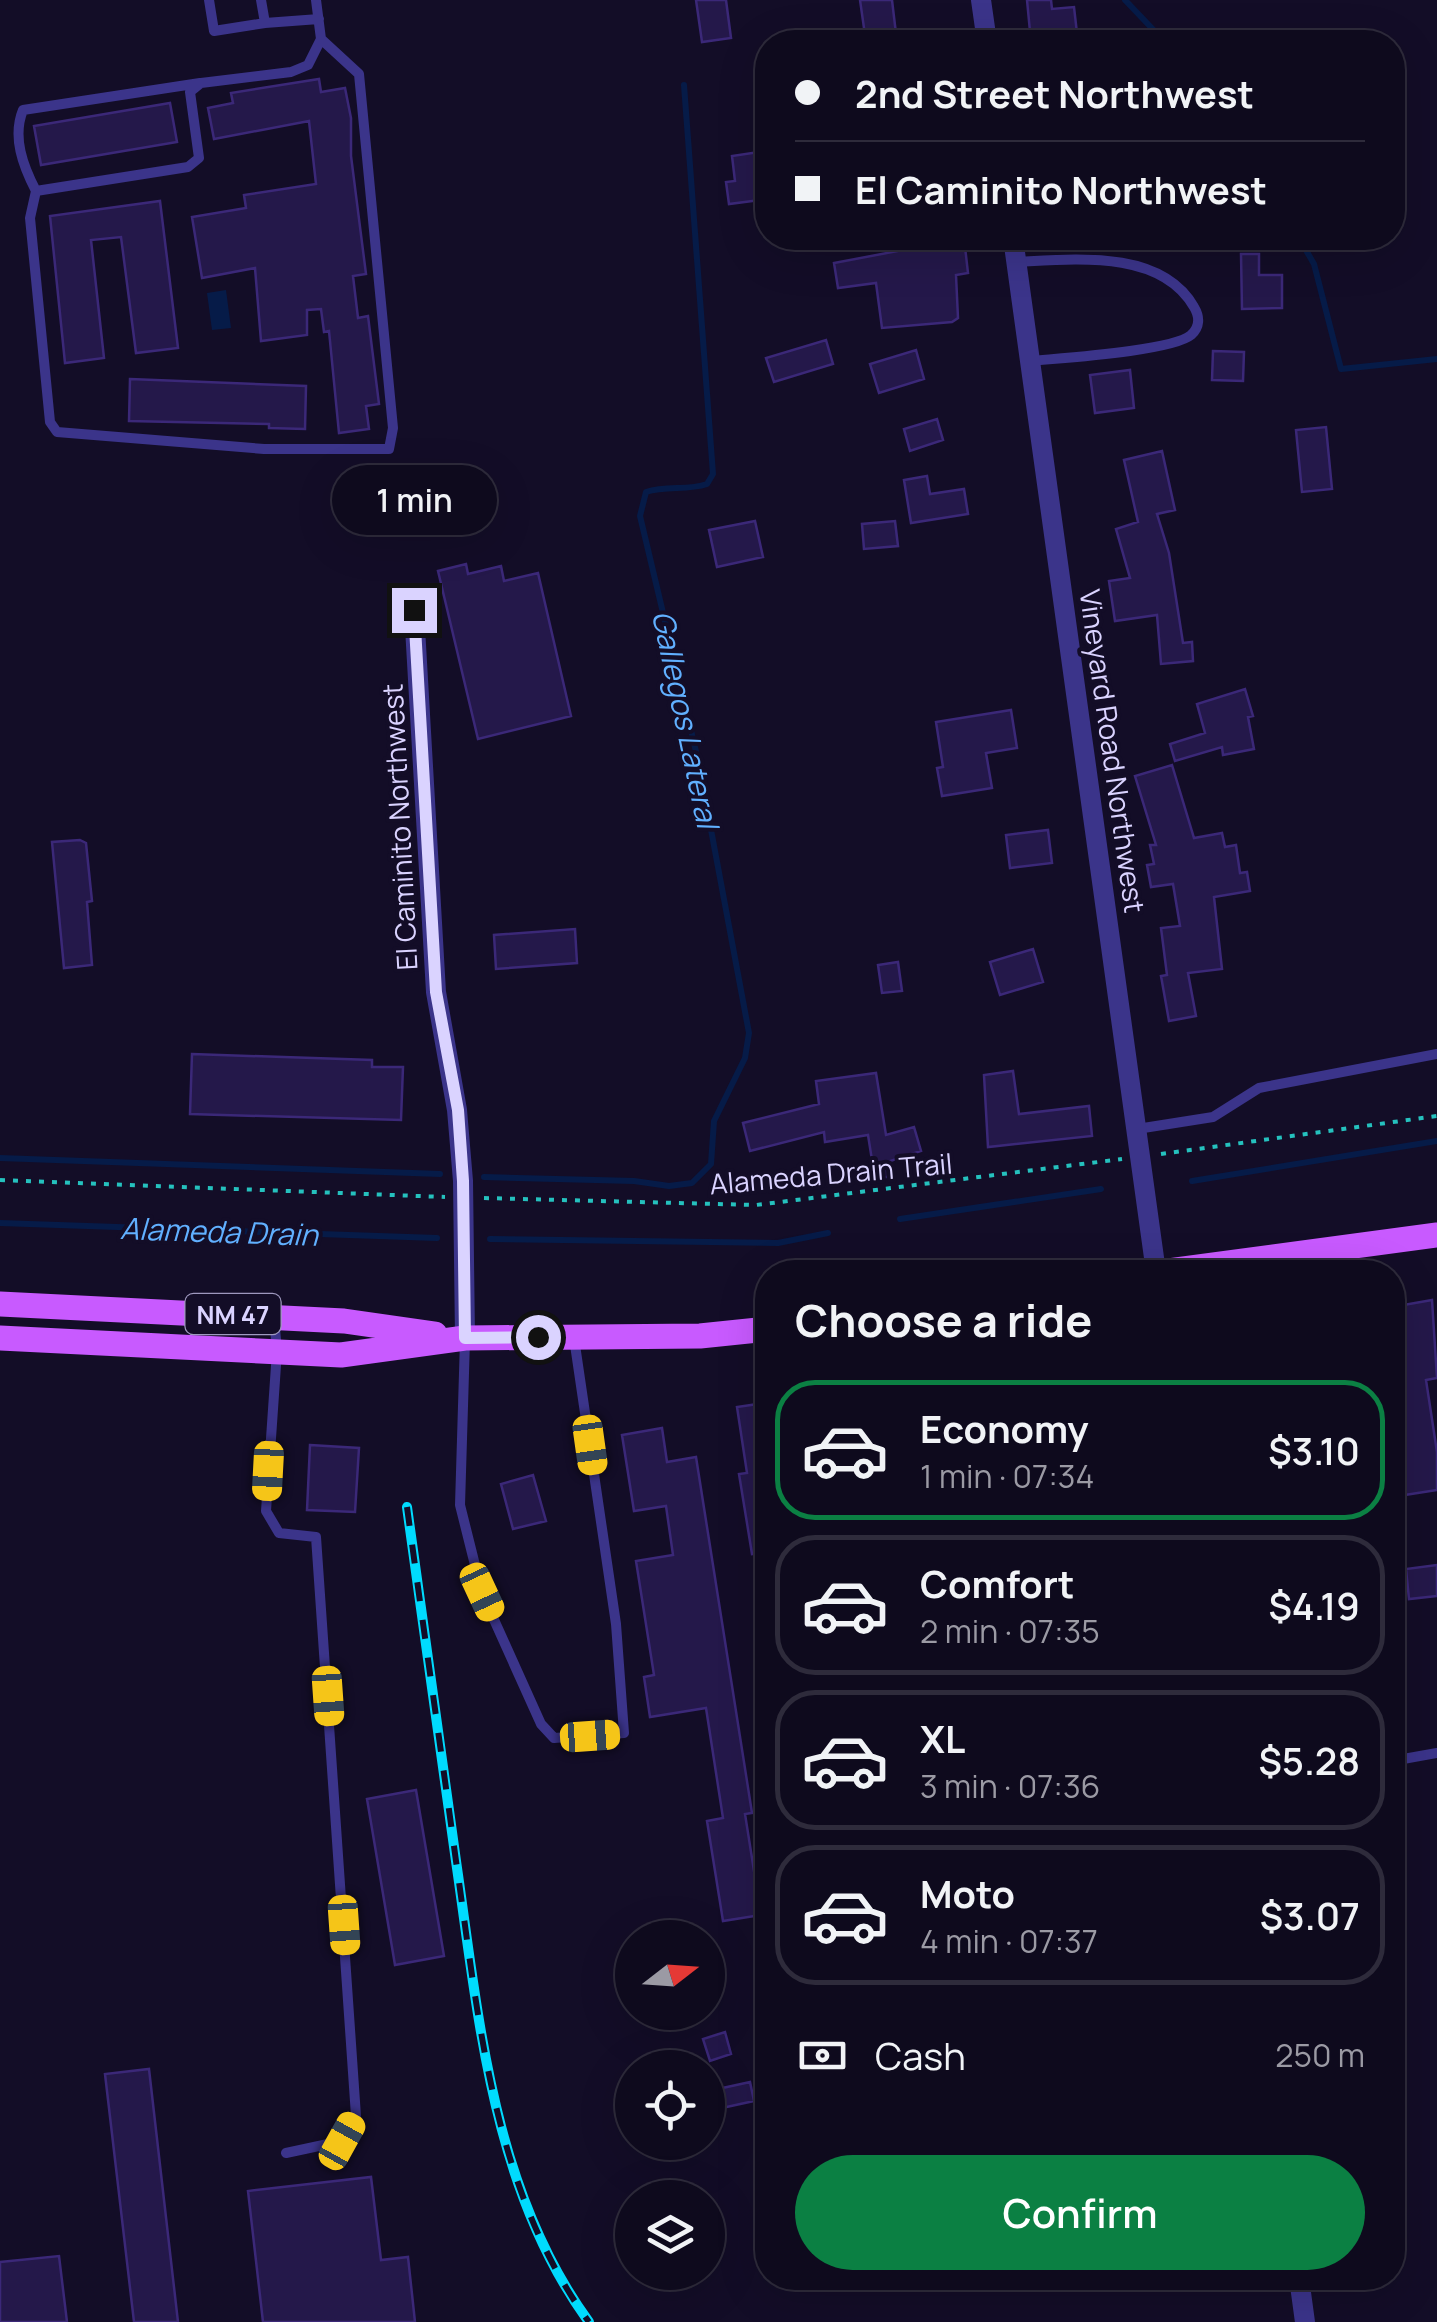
<!DOCTYPE html>
<html lang="en">
<head>
<meta charset="utf-8">
<style>
	body { margin:0; font-family:Manrope,sans-serif; background:#171326; color:#f1f3f6; height:100vh; display:flex; flex-direction:column; font-size:38px; white-space:nowrap }
	* { box-sizing:border-box; margin:0 }
	p { font-size:32px; color:#9b9aa4 }
	.icon { flex:none; width:55px; height:55px; fill:none; stroke:currentColor; stroke-width:2; stroke-linecap:round; stroke-linejoin:round }
	.map { position:relative; flex:1; overflow:hidden }
	.drawer { position:absolute; left:755px; top:1260px; width:650px; height:1030px; display:flex; flex-direction:column; background:#0e0a1d; border-radius:40px; box-shadow:0 10px 40px #0002,0 0 0 2px #2e2b3b }
	.drawer>* { flex:none }
	.top-card { position:absolute; left:755px; top:30px; width:650px; height:220px; border-radius:40px; box-shadow:0 10px 40px #0002,0 0 0 2px #2e2b3b; display:grid; align-content:center; height:220px; padding:0 40px; background:#0e0a1d }
	.needle { width:65px; rotate:73deg }
	.buttons { position:absolute; left:615px; top:1920px; display:grid; gap:20px }
	.buttons a { display:grid; place-items:center; width:110px; height:110px; border-radius:50%; background:#0e0a1d; box-shadow:0 10px 40px #0002,0 0 0 2px #2e2b3b; font-size:50px }
	.end { position:absolute; width:45px; height:45px; margin:-22px; border:12px solid #dad3ff; background:#111; box-shadow:0 0 0 5px #111 }
	.from { border-radius:50% }
	.bubble { position:absolute; height:70px; border-radius:35px; background:#0e0a1d; box-shadow:0 10px 40px #0002,0 0 0 2px #2e2b3b; font-size:32px; font-weight:600; line-height:70px; text-align:center }
	.car { position:absolute; width:30px; height:60px; margin:-30px -15px; border-radius:12px; box-shadow:0 0 8px 2px #0007; background:linear-gradient(#f5c518 24%,#345 0 40%,#f5c518 0 76%,#345 0 86%,#f5c518 0) }
	.top-card b { display:flex; align-items:center; gap:35px; height:95px; font-size:38px }
	.top-card b+b { border-top:2px solid #2e2b3b }
	.top-card i { width:25px; height:25px; background:#f1f3f6 }
	ul { padding:0; list-style:none }
	li { display:flex; align-items:center; gap:30px; height:140px; margin:0 20px 15px; padding:0 20px; border:5px solid #2e2b3b; border-radius:40px }
	li div { flex:1 }
	li b { display:block; font-size:38px }
	li em { font-style:normal; font-weight:600 }
	li.current { border-color:#0b8043 }
	li>.icon { width:90px; height:90px; stroke-width:1.5 }
	h2 { padding:0 40px; font-size:45px; line-height:120px }
	.pay { display:flex; align-items:center; gap:25px; height:110px; padding:0 40px; font-size:38px }
	.pay p { margin-inline-start:auto }
	.button { display:flex; gap:20px; margin-top:auto; padding:20px 40px }
	.button a { flex:1; height:115px; border-radius:60px; background:#0b8043; color:#fff; font-size:40px; font-weight:600; line-height:115px; text-align:center }
	.map>svg:first-child { display:block }
</style>
</head>
<body>
<div class="map">
<svg width="1437" height="2322" viewBox="0 0 1437 2322">
	<rect width="100%" height="100%" fill="#130d27"/>
	<path fill="#061b48" d="M226,290L231,328L212,330L207,293Z"/>
	<g fill="none" stroke-linecap="round" stroke-linejoin="round">
		<path stroke="#061b48" stroke-width="6" d="M1125,0L1165,42
			M1299,238L1314,264L1341,369L1437,359
			M0,1158L440,1174
			M484,1177L634,1181L669,1186L692,1183L711,1164L714,1121L745,1058L749,1033L698,760L640,516L646,492C667,485 687,491 707,484L713,474L684,85
			M1192,1181L1437,1141
			M900,1219L1101,1189
			M0,1223L437,1238
			M490,1239L778,1243L828,1233"/>
	</g>
	<path fill="#24184a" stroke="#3b2878" stroke-width="2.5" d="M696,0H726L731,38L702,42Z
		M860,0H892L897,42H866Z
		M1027,0H1051L1052,9L1074,7L1078,42H1031Z
		M319,79L321,92L345,88L351,118V156L366,274L353,276L358,318L368,316L379,404L366,406L369,429L339,433L329,331L324,332L321,309L307,310V335L261,341L255,268L202,278L192,217L246,208L244,195L316,184L309,121L214,139L208,108L233,103L231,93Z
		M170,103L177,142L41,165L34,126Z
		M766,151L768,199L729,204L726,182L735,181L732,156Z
		M160,201L178,348L136,353L121,237L91,240L104,358L65,363L50,216Z
		M940,238H964L968,273L956,275L958,318L952,322L882,328L876,283L838,288L834,263L940,243Z
		M1241,254H1259V275H1282V308L1242,309Z
		M826,340L833,364L774,382L766,358Z
		M916,350L924,379L879,393L870,364Z
		M1213,351L1244,352L1243,381L1212,380Z
		M1130,370L1134,408L1095,413L1090,375Z
		M130,379L306,386L305,429L269,428V424L129,421Z
		M937,419L943,440L910,451L904,429Z
		M1326,427L1332,489L1302,492L1296,430Z
		M1162,451L1175,510L1157,514L1169,553L1183,643L1192,642L1193,661L1161,664L1157,615L1115,621L1109,581L1130,578L1116,529L1138,522L1124,460Z
		M927,476L930,494L964,489L968,514L911,523L904,480Z
		M755,521L763,557L717,567L709,530Z
		M895,521L898,546L864,549L862,524Z
		M466,564L468,574L501,566L504,581L538,573L571,716L478,739L438,571Z
		M1245,689L1253,716L1248,717L1254,749L1223,755L1222,747L1175,761L1170,744L1205,733L1197,704Z
		M1011,710L1017,748L986,753L992,788L942,796L937,768L943,767L936,722Z
		M1172,765L1194,838L1222,833L1225,847L1236,845L1240,873L1247,872L1250,891L1214,897L1222,969L1188,973L1196,1016L1169,1021L1161,976L1167,975L1161,928L1180,926L1173,884L1151,887L1147,865L1154,864L1150,845H1156L1135,776Z
		M1048,830L1052,863L1010,868L1006,835Z
		M80,840L86,843L92,901L87,902L92,965L64,968L52,842Z
		M575,929L577,963L496,969L494,935Z
		M1033,949L1043,982L1000,995L990,962Z
		M898,962L902,991L882,993L878,965Z
		M192,1054L372,1060V1067H403L401,1120L190,1114Z
		M1013,1071L1019,1114L1089,1106L1092,1136L988,1147L984,1075Z
		M876,1073L886,1135L914,1127L921,1151L890,1161L892,1176L875,1179L868,1135L825,1142L824,1132L750,1151L743,1123L819,1104L816,1081Z
		M1432,1300L1437,1378L1426,1380L1437,1452V1490L1392,1497V1307Z
		M758,1404L768,1462V1552L752,1554L739,1474L747,1473L737,1407Z
		M662,1428L667,1462L696,1457L752,1813L745,1814L761,1915L723,1921L707,1821L723,1818L706,1708L650,1717L644,1677L654,1675L636,1561L673,1555L666,1506L634,1511L622,1435Z
		M310,1445L359,1448L355,1512L307,1510Z
		M533,1475L546,1521L513,1529L501,1484Z
		M1437,1565V1596L1409,1599L1406,1569Z
		M416,1790L444,1956L395,1965L367,1799Z
		M725,2032L731,2054L710,2061L703,2039Z
		M149,2069L178,2322H134L105,2074Z
		M750,2082L754,2101L722,2108L718,2089Z
		M371,2177L381,2260L408,2257L415,2322H263L248,2191Z
		M59,2256L67,2322H0V2262Z"/>
	<g fill="none" stroke-linecap="round" stroke-linejoin="round">
		<path stroke="#25c1be" stroke-width="4" stroke-dasharray="5 8" stroke-linecap="butt" d="M1161,1154L1437,1116
			M0,1180L445,1197
			M484,1198L756,1205L1122,1159"/>
		<path stroke="#3b348a" stroke-width="10" d="M209,0L214,31L265,23L261,0
			M316,0L321,39L308,65L291,72L201,83L190,92L199,158L188,167L36,191L30,218L50,422L57,432L264,449H389L393,428L359,74L321,39
			M265,23L319,19
			M36,191C23,166 12,137 23,110L200,83
			M1016,262C1074,259 1161,249 1194,307C1200,317 1200,327 1191,335C1172,351 1061,358 1031,361
			M1137,1129L1213,1117L1259,1088L1437,1054
			M274,1317L277,1351L266,1511L279,1533L316,1537L356,2116L342,2141L286,2153
			M465,1340L460,1505L482,1593L541,1724L554,1738L624,1733L616,1624L574,1338
			M1392,1761L1437,1753"/>
		<path stroke="#3b348a" stroke-width="20" d="M981,0L987,42
			M1013,238L1156,1272
			M414,610L436,992L457,1110L463,1181L465,1338
			M1299,2278L1305,2322"/>
		<path stroke="#c85aff" stroke-width="25" d="M1161,1272L1437,1235
			M0,1304L344,1321L435,1334
			M0,1338L341,1355L465,1338L700,1336L768,1329"/>
		<g stroke="#00dbfe" stroke-width="10">
			<path id="rail" d="M407,1507C423,1625 440,1743 456,1861C479,2019 492,2189 589,2322"/>
		</g>
		<use href="#rail" stroke="#130d27" stroke-width="6" stroke-dasharray="19" stroke-linecap="butt"/>
	</g>
	<g fill="none" stroke-linecap="round" stroke-linejoin="round">
		<path stroke="#dad3ff" stroke-width="12" d="M414,610L436,992L458,1110L463,1181L465,1338L538,1337"/>
	</g>
	<g text-anchor="middle" dominant-baseline="central" stroke-width="8" stroke-linejoin="round" paint-order="stroke">
		<rect fill="#130d27" stroke="#9e98be" stroke-width="2.5" x="185.5" y="1294" width="95" height="40" rx="8"/>
		<g font-size="25" font-weight="bold" fill="#dad3ff">
			<text x="233" y="1314">NM 47</text>
		</g>
		<g font-size="28" fill="#dad3ff" stroke="#130d27">
			<text transform="translate(1113 751) rotate(82)">Vineyard Road Northwest</text>
			<text transform="translate(399 827) rotate(-93)">El Caminito Northwest</text>
			<text transform="translate(831 1173) rotate(-5)">Alameda Drain Trail</text>
		</g>
		<g font-size="30" font-style="italic" fill="#61b0ff" stroke="#130d27">
			<text transform="translate(686 719) rotate(78)">Gallegos Lateral</text>
			<text transform="translate(219 1231) rotate(2)">Alameda Drain</text>
		</g>
	</g>
</svg>
<div class="buttons">
<a><svg class="needle" viewBox="-14 -14 28 28"><path d="M0-13l5 13h-10z" fill="#e53935"/><path d="M0 13l5-13h-10z" fill="#9b9aa4"/></svg></a>
<a><svg class="icon" aria-label="locate" viewBox="0 0 24 24"><circle cx="12" cy="12" r="6"/><path d="M12 2v4M12 18v4M2 12h4M18 12h4"/></svg></a>
<a><svg class="icon" aria-label="layers" viewBox="0 0 24 24"><path d="M12 4l9 5-9 5-9-5zM3 14l9 5 9-5"/></svg></a>
</div>
<i class="end from" style="left:538px;top:1337px"></i>
<i class="end" style="left:414px;top:610px"></i>
<div class="bubble" style="left:332px;top:465px;width:165px">1 min</div>
<i class="car" style="left:590px;top:1445px;rotate:172deg"></i>
<i class="car" style="left:268px;top:1471px;rotate:183deg"></i>
<i class="car" style="left:482px;top:1592px;rotate:155deg"></i>
<i class="car" style="left:328px;top:1696px;rotate:176deg"></i>
<i class="car" style="left:590px;top:1736px;rotate:86deg"></i>
<i class="car" style="left:344px;top:1925px;rotate:176deg"></i>
<i class="car" style="left:342px;top:2141px;rotate:29deg"></i>
<div class="top-card">
<b><i class="from"></i>2nd Street Northwest</b>
<b><i></i>El Caminito Northwest</b>
</div>
<section class="drawer">
<h2>Choose a ride</h2>
<ul>
<li class="current"><svg class="icon" aria-label="car" viewBox="0 0 24 24"><path d="M5 17H2v-5l4-1 3-4h7l3 4 3 1v5h-3M9 17h6M6 11h13"/><circle cx="7" cy="17" r="2"/><circle cx="17" cy="17" r="2"/></svg><div><b>Economy</b><p>1 min · 07:34</p></div><em>$3.10</em></li>
<li><svg class="icon" aria-label="car" viewBox="0 0 24 24"><path d="M5 17H2v-5l4-1 3-4h7l3 4 3 1v5h-3M9 17h6M6 11h13"/><circle cx="7" cy="17" r="2"/><circle cx="17" cy="17" r="2"/></svg><div><b>Comfort</b><p>2 min · 07:35</p></div><em>$4.19</em></li>
<li><svg class="icon" aria-label="car" viewBox="0 0 24 24"><path d="M5 17H2v-5l4-1 3-4h7l3 4 3 1v5h-3M9 17h6M6 11h13"/><circle cx="7" cy="17" r="2"/><circle cx="17" cy="17" r="2"/></svg><div><b>XL</b><p>3 min · 07:36</p></div><em>$5.28</em></li>
<li><svg class="icon" aria-label="car" viewBox="0 0 24 24"><path d="M5 17H2v-5l4-1 3-4h7l3 4 3 1v5h-3M9 17h6M6 11h13"/><circle cx="7" cy="17" r="2"/><circle cx="17" cy="17" r="2"/></svg><div><b>Moto</b><p>4 min · 07:37</p></div><em>$3.07</em></li>
</ul>
<div class="pay"><svg class="icon" aria-label="cash" viewBox="0 0 24 24"><path d="M3 7h18v10H3z"/><circle cx="12" cy="12" r="2"/></svg>Cash<p>250 m</p></div>
<div class="button"><a>Confirm</a></div>
</section>
</div>
</body>
</html>
